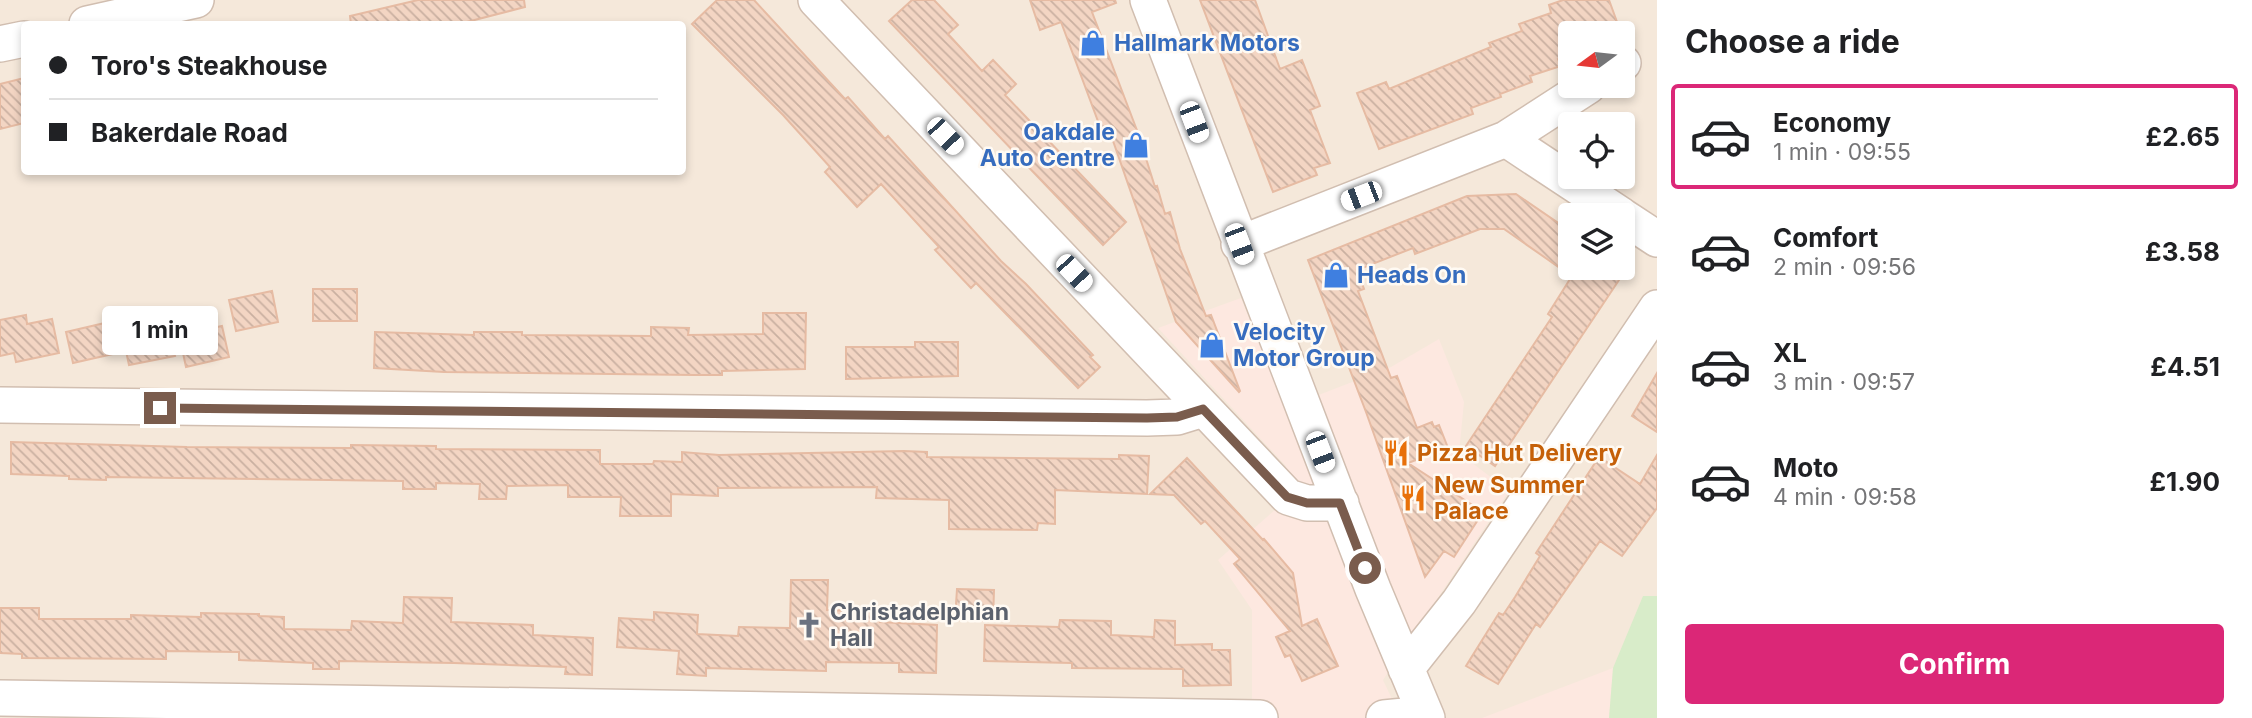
<!DOCTYPE html>
<html lang="en">
<head>
<meta charset="utf-8">
<style>
	body { margin:0; font-family:Inter,sans-serif; background:#f6f6f6; color:#202124; height:100vh; display:flex; flex-direction:column; font-size:26px; white-space:nowrap }
	* { box-sizing:border-box; margin:0 }
	p { font-size:23px; color:#757577 }
	.icon { flex:none; width:38px; height:38px; fill:none; stroke:currentColor; stroke-width:2; stroke-linecap:round; stroke-linejoin:round }
	.map { position:relative; flex:1; overflow:hidden }
	.drawer { display:flex; flex-direction:column; background:#fff; width:595px }
	.drawer>* { flex:none }
	.hud { position:absolute; left:21px; top:21px; width:665px; height:154px; border-radius:7px; box-shadow:0 4px 10px #0003; display:grid; align-content:center; height:154px; padding:0 28px; background:#fff }
	.needle { width:46px; rotate:255deg }
	.tools { position:absolute; left:1558px; top:21px; display:grid; gap:14px }
	.tools a { display:grid; place-items:center; width:77px; height:77px; border-radius:7px; background:#fff; box-shadow:0 4px 10px #0003; font-size:35px }
	.end { position:absolute; width:32px; height:32px; margin:-16px; border:9px solid #7a5c4d; background:#fff; box-shadow:0 0 0 4px #fff }
	.from { border-radius:50% }
	.bubble { position:absolute; height:49px; border-radius:7px; background:#fff; box-shadow:0 4px 10px #0003; font-size:23px; font-weight:700; line-height:49px; text-align:center }
	.car { position:absolute; width:21px; height:42px; margin:-21px -10px; border-radius:9px; box-shadow:0 0 5px 2px #0007; background:linear-gradient(#fff 24%,#345 0 40%,#fff 0 76%,#345 0 86%,#fff 0) }
	.hud b { display:flex; align-items:center; gap:24px; height:66px; font-size:26px }
	.hud b+b { border-top:2px solid #e0e0e0 }
	.hud i { width:18px; height:18px; background:#202124 }
	ul { padding:0; list-style:none }
	li { display:flex; align-items:center; gap:21px; height:105px; margin:0 14px 10px; padding:0 14px; border:4px solid transparent; border-radius:7px }
	li div { flex:1 }
	li b { display:block; font-size:26px }
	li em { font-style:normal; font-weight:700 }
	li.current { border-color:#db2777 }
	li>.icon { width:63px; height:63px; stroke-width:1.5 }
	h2 { padding:0 28px; font-size:32px; line-height:84px }
	.primary-button { display:flex; gap:14px; margin-top:auto; padding:14px 28px }
	.primary-button a { flex:1; height:80px; border-radius:7px; background:#db2777; color:#fff; font-size:28px; font-weight:700; line-height:80px; text-align:center }
	main { display:flex; flex:1; min-height:0 }
	.map>svg:first-child { display:block }
</style>
</head>
<body>
<main>
<div class="map">
<svg width="1657" height="718" viewBox="0 0 1657 718">
	<defs>
		<pattern id="building-back-hatch" width="6" height="6" patternUnits="userSpaceOnUse" patternTransform="scale(1.75)"><rect width="6" height="6" fill="#f3d5c3"/><path d="M-1 5l2 2M0 0l6 6M5-1l2 2" fill="none" stroke="#cab0a1"/></pattern>
	</defs>
	<rect width="100%" height="100%" fill="#fdf6ec"/>
	<path fill="#f5e8da" fill-rule="evenodd" d="M0,0H1657V718H0ZM24,24H682V172H24ZM1570,33H1622V86H1570ZM1570,124H1622V177H1570ZM1570,215H1622V268H1570Z"/>
	<path fill="#fde8e0" d="M1241,298L1285,408L1391,367L1439,339L1464,402L1459,453L1509,491L1383,680L1401,718H1252V610L1218,560L1277,508L1286,466L1158,328Z
		M1613,668L1609,718H1482Z"/>
	<path fill="#d8ecc9" d="M1643,596H1657V718H1609L1613,668Z"/>
	<path fill="url(#building-back-hatch)" stroke="#e6bba3" stroke-width="2" d="M418,0H524L525,7L459,24H351L350,16Z
		M717,0H754L845,99L848,97L885,139L888,136L1001,261L1026,284L1093,355L1090,357L1100,367L1078,388L976,283L971,288L935,250L939,247L881,184L857,207L825,172L830,167L783,115L692,24Z
		M912,0H934L958,25L948,34L982,71L993,60L1016,84L1005,95L1126,222L1103,245L889,21Z
		M1030,0H1115L1116,3L1092,12L1138,133L1155,187L1157,186L1165,214L1170,212L1180,249L1206,316L1211,315L1240,391L1239,392L1176,322L1112,138L1105,140L1061,22L1040,30Z
		M1200,0H1255L1280,69L1302,60L1320,106L1310,110L1330,163L1314,168L1317,175L1273,192Z
		M1563,0H1609L1621,33H1570V55L1558,59L1561,66L1530,76L1532,82L1500,94L1501,97L1471,108L1473,114L1379,149L1357,93L1386,82L1389,89L1491,47L1489,43L1522,31L1519,24L1551,13L1549,5Z
		M24,78V123L0,129V84Z
		M1516,194L1570,231V275L1504,229H1480L1415,254L1413,248L1357,270L1364,289L1358,291L1391,378L1397,376L1417,428L1432,422L1434,427L1439,425L1448,448L1408,463L1483,512L1454,557L1444,551L1425,577L1366,412L1308,260L1467,196Z
		M1577,268H1627L1495,466L1466,446L1552,317L1548,314Z
		M313,289H357V321H313Z
		M272,291L278,322L236,331L229,300Z
		M763,313H806L805,369L722,371V375H694L444,372L374,368L375,332L474,335V332H522V335L651,336V327L689,328L688,335L763,334Z
		M26,315L27,324L52,319L59,353L16,362L14,353L0,356V320Z
		M176,320L179,335L222,326L229,357L186,367L180,339L171,341L175,356L129,365L126,351L73,363L66,332L109,322L112,334Z
		M915,342H958V376L846,379V347H915Z
		M1657,373V432L1632,416Z
		M11,442L187,447L351,448V445L436,446V449L600,450V464H653L654,461L682,462V452L719,455L904,451L927,452V457L1119,459V455L1149,456L1147,494L1055,490V524L1038,523L1037,530L949,529V500L876,498L877,487L718,488V496L671,494V516H620L621,497H568V485L507,486L506,499H479L480,484L436,483V489H403V481L106,477V480L69,479V476L11,474Z
		M1657,455V508L1622,556L1600,541L1540,627L1536,624L1498,684L1466,666L1499,613L1503,615L1515,597L1540,556L1536,553L1599,457L1640,484Z
		M1187,458L1263,540L1264,539L1293,573L1302,626L1317,619L1338,666L1302,681L1290,655L1285,657L1276,637L1290,631L1234,564L1240,559L1205,521L1201,524L1174,495L1150,494Z
		M791,580H828L827,610L880,612V622L937,625L936,673L899,672V663L826,662V671L706,668V676L677,674L679,651L617,647L619,618L654,620V612L698,615L697,634L738,636L739,627L790,628Z
		M957,589L994,590L993,621L955,620Z
		M404,597L452,598L451,622L533,625V635L593,638L592,675L565,674L566,667L454,663L339,661V669H313V663L239,660V652L166,651V659L22,658V654L0,653V608H39V619H131V615L201,617V613L259,614V616L284,617V629L351,630L352,621L403,623Z
		M1060,620L1111,621V635L1154,637L1155,620L1175,621V645L1212,644V650H1230L1231,685L1183,686V669L1072,668V663L984,661L985,625L1059,627Z"/>
	<g fill="none" stroke-linecap="round" stroke-linejoin="round">
		<g stroke="#d1beb0" stroke-width="38">
			<path id="minor" d="M816,0L1288,497L1307,503H1341
				M1148,0L1373,589L1427,718
				M87,24L196,0
				M0,44L24,39
				M1622,64L1623,63
				M1506,139L1588,86
				M1622,216L1657,239
				M1239,244L1506,139L1621,215
				M0,405L1147,418L1177,417L1203,409
				M1406,669L1459,602L1657,308
				M0,698C420,706 840,708 1260,718
				M1384,718L1425,714"/>
		</g>
		<use href="#minor" stroke="#fff" stroke-width="35"/>
	</g>
	<g fill="none" stroke-linecap="round" stroke-linejoin="round">
		<path stroke="#7a5c4d" stroke-width="9" d="M160,408L1147,418L1177,417L1203,409L1287,497L1307,503H1340L1365,568"/>
	</g>
	<defs>
		<g id="shop-bare" transform="scale(2.1)"><path d="M-5-2.5h2.3a2.7 3.5 0 0 1 5.4 0H5L5.5 6h-11ZM-1.5-2.5h3a1.5 2.3 0 0 0-3 0Z" fill="#3f7fe0" stroke="#fffaf3" stroke-width="2.5" paint-order="stroke"/></g>
		<g id="restaurant-bare" transform="scale(2.1)"><path d="M-5-6h1v4h1v-4h1v4h1v-4h1v5L-1.5 .5V6h-2V.5L-5-1ZM5-6V6H3V1.5H1.5Q1.5-4 5-6Z" fill="#e8710a" stroke="#fffaf3" stroke-width="2.5" paint-order="stroke"/></g>
		<g id="church-bare" transform="scale(2.1)"><path d="M-1.2-6h2.4v3.5h3.3v2.4h-3.3V6h-2.4V-.1h-3.3v-2.4h3.3Z" fill="#6b7280" stroke="#fffaf3" stroke-width="2.5" paint-order="stroke"/></g>
	</defs>
	<g fill-rule="evenodd">
		<use href="#shop-bare" x="1093" y="43"/>
		<use href="#shop-bare" x="1136" y="145"/>
		<use href="#shop-bare" x="1336" y="275"/>
		<use href="#shop-bare" x="1212" y="345"/>
		<use href="#restaurant-bare" x="1396" y="453"/>
		<use href="#restaurant-bare" x="1413" y="498"/>
		<use href="#church-bare" x="809" y="625"/>
	</g>
	<g text-anchor="middle" dominant-baseline="central" stroke-width="5" stroke-linejoin="round" paint-order="stroke">
		<g font-size="23" font-weight="bold" fill="#366cbe" stroke="#fffaf3" text-anchor="start">
			<text x="1114" y="43">Hallmark Motors</text>
			<text x="1115" y="132" text-anchor="end">Oakdale<tspan x="1115" dy="26">Auto Centre</tspan></text>
			<text x="1357" y="275">Heads On</text>
			<text x="1233" y="332">Velocity<tspan x="1233" dy="26">Motor Group</tspan></text>
		</g>
		<g font-size="23" font-weight="bold" fill="#c56008" stroke="#fffaf3" text-anchor="start">
			<text x="1417" y="453">Pizza Hut Delivery</text>
			<text x="1434" y="485">New Summer<tspan x="1434" dy="26">Palace</tspan></text>
		</g>
		<g font-size="23" font-weight="bold" fill="#5b616d" stroke="#fffaf3" text-anchor="start">
			<text x="830" y="612">Christadelphian<tspan x="830" dy="26">Hall</tspan></text>
		</g>
	</g>
</svg>
<div class="tools">
<a><svg class="needle" viewBox="-14 -14 28 28"><path d="M0-13l5 13h-10z" fill="#e53935"/><path d="M0 13l5-13h-10z" fill="#757577"/></svg></a>
<a><svg class="icon" aria-label="locate" viewBox="0 0 24 24"><circle cx="12" cy="12" r="6"/><path d="M12 2v4M12 18v4M2 12h4M18 12h4"/></svg></a>
<a><svg class="icon" aria-label="layers" viewBox="0 0 24 24"><path d="M12 4l9 5-9 5-9-5zM3 14l9 5 9-5"/></svg></a>
</div>
<i class="end from" style="left:1365px;top:568px"></i>
<i class="end" style="left:160px;top:408px"></i>
<div class="bubble" style="left:102px;top:306px;width:116px">1 min</div>
<i class="car" style="left:1194px;top:122px;rotate:159deg"></i>
<i class="car" style="left:945px;top:136px;rotate:136deg"></i>
<i class="car" style="left:1361px;top:196px;rotate:249deg"></i>
<i class="car" style="left:1239px;top:244px;rotate:159deg"></i>
<i class="car" style="left:1074px;top:273px;rotate:137deg"></i>
<i class="car" style="left:1320px;top:452px;rotate:159deg"></i>
<div class="hud">
<b><i class="from"></i>Toro's Steakhouse</b>
<b><i></i>Bakerdale Road</b>
</div>
</div>
<section class="drawer">
<h2>Choose a ride</h2>
<ul>
<li class="current"><svg class="icon" aria-label="car" viewBox="0 0 24 24"><path d="M5 17H2v-5l4-1 3-4h7l3 4 3 1v5h-3M9 17h6M6 11h13"/><circle cx="7" cy="17" r="2"/><circle cx="17" cy="17" r="2"/></svg><div><b>Economy</b><p>1 min · 09:55</p></div><em>£2.65</em></li>
<li><svg class="icon" aria-label="car" viewBox="0 0 24 24"><path d="M5 17H2v-5l4-1 3-4h7l3 4 3 1v5h-3M9 17h6M6 11h13"/><circle cx="7" cy="17" r="2"/><circle cx="17" cy="17" r="2"/></svg><div><b>Comfort</b><p>2 min · 09:56</p></div><em>£3.58</em></li>
<li><svg class="icon" aria-label="car" viewBox="0 0 24 24"><path d="M5 17H2v-5l4-1 3-4h7l3 4 3 1v5h-3M9 17h6M6 11h13"/><circle cx="7" cy="17" r="2"/><circle cx="17" cy="17" r="2"/></svg><div><b>XL</b><p>3 min · 09:57</p></div><em>£4.51</em></li>
<li><svg class="icon" aria-label="car" viewBox="0 0 24 24"><path d="M5 17H2v-5l4-1 3-4h7l3 4 3 1v5h-3M9 17h6M6 11h13"/><circle cx="7" cy="17" r="2"/><circle cx="17" cy="17" r="2"/></svg><div><b>Moto</b><p>4 min · 09:58</p></div><em>£1.90</em></li>
</ul>
<div class="primary-button"><a>Confirm</a></div>
</section>
</main>
</body>
</html>
